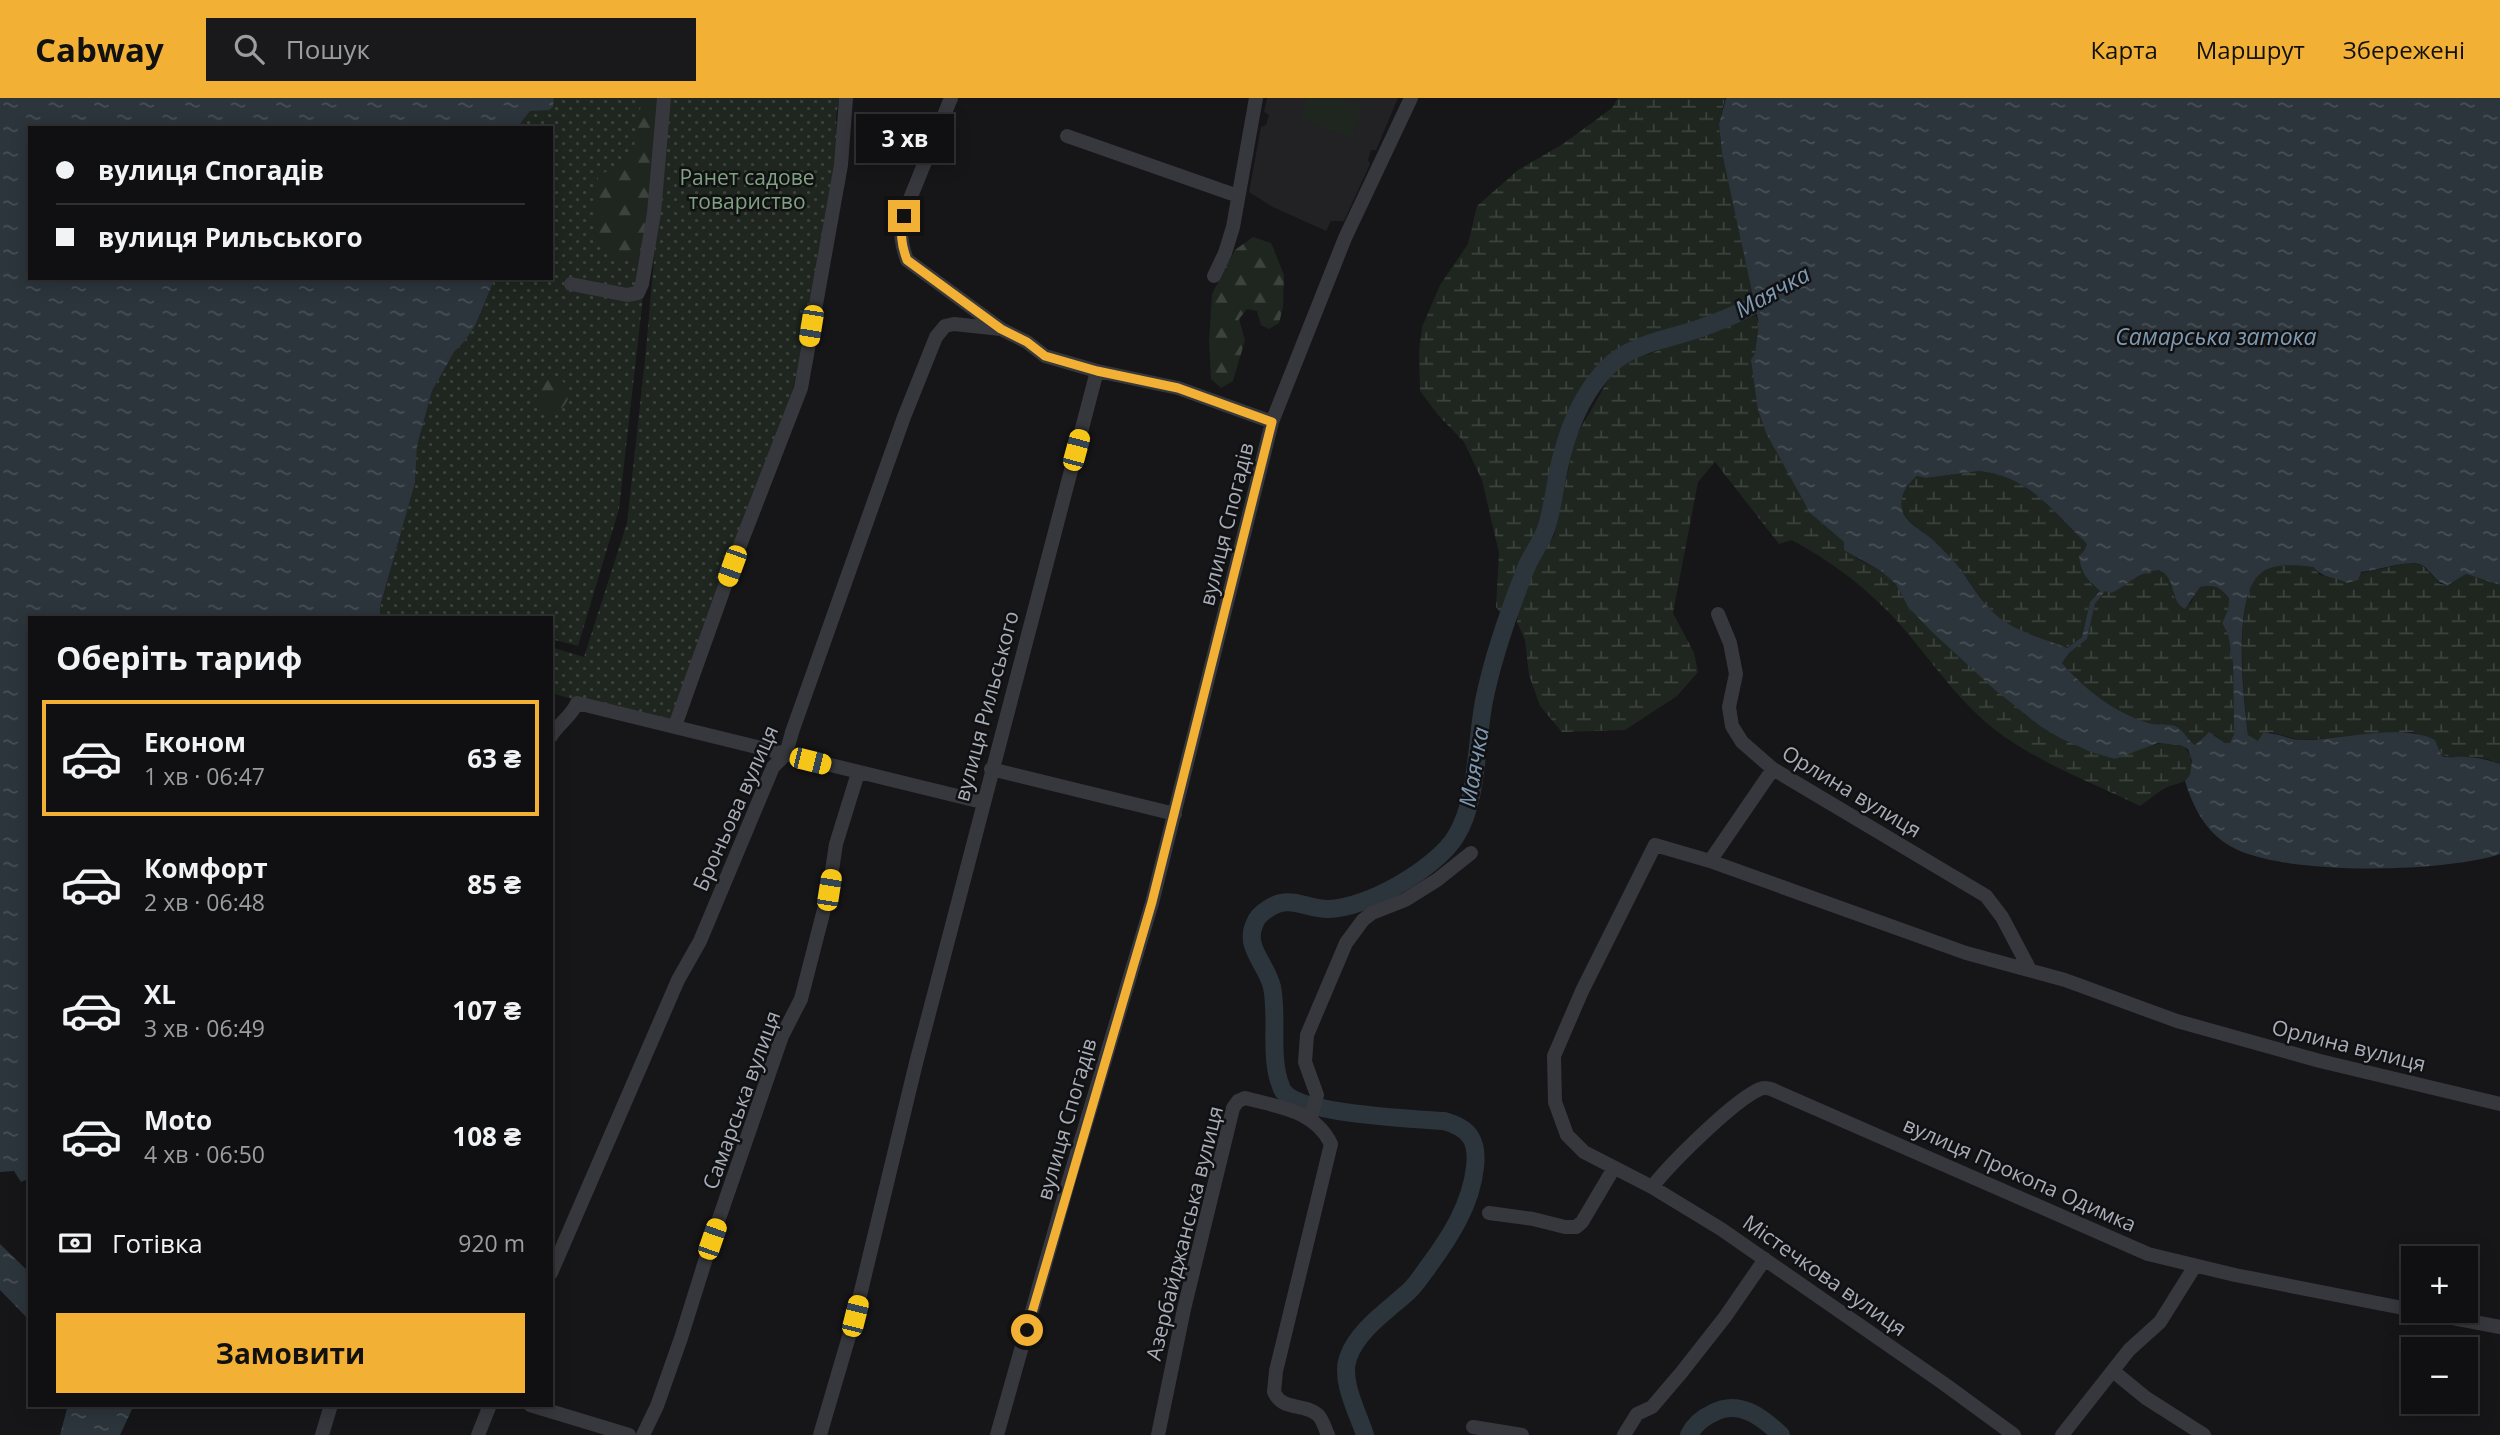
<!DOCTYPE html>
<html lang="uk">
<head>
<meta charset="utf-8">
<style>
	body { margin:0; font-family:"Open Sans",sans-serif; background:#19191b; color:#f1f3f6; height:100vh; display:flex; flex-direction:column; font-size:26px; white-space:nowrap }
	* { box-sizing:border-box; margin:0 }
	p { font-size:23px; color:#9c9d9f }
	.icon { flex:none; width:38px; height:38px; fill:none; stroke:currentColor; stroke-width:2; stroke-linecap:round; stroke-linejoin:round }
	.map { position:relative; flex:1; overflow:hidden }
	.side { position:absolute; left:28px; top:518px; width:525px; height:791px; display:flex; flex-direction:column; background:#101012; border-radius:0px; box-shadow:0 4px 18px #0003,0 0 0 2px #303032 }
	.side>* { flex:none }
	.top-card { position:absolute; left:28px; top:28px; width:525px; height:154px; border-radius:0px; box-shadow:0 4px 18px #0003,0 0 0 2px #303032; display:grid; align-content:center; height:154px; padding:0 28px; background:#101012 }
	.fabs { position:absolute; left:2401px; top:1148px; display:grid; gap:14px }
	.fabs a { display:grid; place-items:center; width:77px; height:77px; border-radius:0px; background:#101012; box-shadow:0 4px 18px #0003,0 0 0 2px #303032; font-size:35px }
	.end { position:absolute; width:32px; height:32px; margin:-16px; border:9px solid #f2b134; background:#111; box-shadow:0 0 0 4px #111 }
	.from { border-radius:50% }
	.bubble { position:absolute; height:49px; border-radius:0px; background:#101012; box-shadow:0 4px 18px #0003,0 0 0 2px #303032; font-size:23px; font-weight:700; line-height:49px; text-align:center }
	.car { position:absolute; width:21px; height:42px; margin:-21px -10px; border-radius:9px; box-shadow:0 0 5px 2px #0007; background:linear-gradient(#f5c518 24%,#345 0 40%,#f5c518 0 76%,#345 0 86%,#f5c518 0) }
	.top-card b { display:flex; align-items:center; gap:24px; height:66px; font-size:26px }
	.top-card b+b { border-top:2px solid #303032 }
	.top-card i { width:18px; height:18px; background:#f1f3f6 }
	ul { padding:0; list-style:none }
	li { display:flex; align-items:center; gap:21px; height:116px; margin:0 14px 10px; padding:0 14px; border:4px solid transparent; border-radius:0px }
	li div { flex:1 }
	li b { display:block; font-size:26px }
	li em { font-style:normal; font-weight:700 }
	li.on { border-color:#f2b134 }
	li>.icon { width:63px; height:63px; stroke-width:1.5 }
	h2 { padding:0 28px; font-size:32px; line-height:84px }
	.pay { display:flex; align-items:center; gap:18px; height:77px; padding:0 28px; font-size:26px }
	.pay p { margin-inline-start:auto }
	.primary-button { display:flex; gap:14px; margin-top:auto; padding:14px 28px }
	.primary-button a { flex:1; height:80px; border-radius:0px; background:#f2b134; color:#111; font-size:28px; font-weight:700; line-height:80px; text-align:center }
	header { display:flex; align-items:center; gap:42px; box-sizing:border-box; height:98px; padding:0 35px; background:#f2b134; color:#111 }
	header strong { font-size:33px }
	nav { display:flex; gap:38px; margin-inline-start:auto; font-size:24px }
	.search { width:490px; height:63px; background:#19191b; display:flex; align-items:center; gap:18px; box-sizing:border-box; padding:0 24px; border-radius:0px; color:#9c9d9f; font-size:26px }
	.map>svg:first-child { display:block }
</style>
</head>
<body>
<header>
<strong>Cabway</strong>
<div class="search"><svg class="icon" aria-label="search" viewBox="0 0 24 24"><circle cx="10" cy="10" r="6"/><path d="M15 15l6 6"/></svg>Пошук</div>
<nav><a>Карта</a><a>Маршрут</a><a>Збережені</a></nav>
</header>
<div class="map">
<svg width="2500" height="1337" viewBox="0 0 2500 1337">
	<defs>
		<pattern id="grass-dots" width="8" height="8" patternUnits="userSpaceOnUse" patternTransform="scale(1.75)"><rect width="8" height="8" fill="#1e261f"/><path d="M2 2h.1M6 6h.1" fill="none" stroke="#3c433d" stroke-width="1.8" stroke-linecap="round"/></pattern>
		<pattern id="forest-firs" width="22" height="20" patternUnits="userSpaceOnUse" patternTransform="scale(1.75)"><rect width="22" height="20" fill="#1e261f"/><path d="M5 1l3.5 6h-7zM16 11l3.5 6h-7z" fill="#3c433d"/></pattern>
		<pattern id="wetland-marsh" width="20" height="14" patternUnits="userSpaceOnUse" patternTransform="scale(1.75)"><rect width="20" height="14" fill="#1e261f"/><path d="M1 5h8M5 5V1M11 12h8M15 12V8" fill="none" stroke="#3c433d"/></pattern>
		<pattern id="water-ripples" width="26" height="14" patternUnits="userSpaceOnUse" patternTransform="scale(1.75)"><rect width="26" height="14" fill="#2c353c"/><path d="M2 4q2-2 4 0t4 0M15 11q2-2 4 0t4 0" fill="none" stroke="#485056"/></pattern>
	</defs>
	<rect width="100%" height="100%" fill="#161618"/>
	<path fill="#222225" d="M1267,0H1398L1376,52H1371L1368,62L1370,66L1344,123H1331L1326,133L1273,109L1249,94L1261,29L1266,27L1269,17L1264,14Z"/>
	<path fill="url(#grass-dots)" d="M554,0H655L642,208L619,411L578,548L551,541V520H380V510L415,385L417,348L432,293L454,254L464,244L475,228L495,180H551V30H517L530,13L553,9Z
		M668,0H839L836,19L838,59L805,244L790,301L668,628L551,595V549L584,559L627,425L646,252Z"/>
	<path fill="url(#forest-firs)" d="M642,0H660L649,130L636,161L612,159L596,145L594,124L598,79L633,56Z
		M1253,139L1271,145L1284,177L1283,209L1279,225L1269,231L1261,227L1257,213L1247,211L1239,221L1245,242L1233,283L1221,290L1211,281L1209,243L1212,196L1235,152Z
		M552,277C572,287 575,295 560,313H549L539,306L537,296L544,280Z"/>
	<path fill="url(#wetland-marsh)" d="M1618,0H1725L1719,26L1722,55L1753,197C1731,213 1706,223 1681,231C1657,238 1632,243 1611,256C1587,271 1564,320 1557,346C1551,367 1554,389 1547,410C1535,447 1514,480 1503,518L1496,509L1499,455L1482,382L1464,344L1438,317L1420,293L1419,254L1422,229L1440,187L1468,146L1477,108L1518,72L1563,46L1612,10Z
		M1756,218L1759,226L1755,256L1767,337L1810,415L1844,444L1858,461L1881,473L1897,486L1908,509L1932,534L2015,608L2115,661C2131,654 2180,632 2189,656C2192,662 2193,671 2190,677C2187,685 2174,686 2167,689C2157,694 2149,702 2140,708C2091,684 2038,665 1994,631C1956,601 1929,559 1897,523C1867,490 1831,463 1792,442L1779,446L1715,364L1698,384L1673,515L1694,555L1698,574L1677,598L1625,632L1562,634L1540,608L1529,577L1525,542L1517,524L1519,505L1535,462L1554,438L1575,340L1611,277L1631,259L1650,256L1727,223Z
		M1979,373C2030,379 2051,412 2087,446L2084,453L2091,486L2100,493L2090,504L2082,539L2066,550C2047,541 2026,537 2007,525C1986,512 1975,491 1961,472C1953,461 1941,450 1931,440C1921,431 1906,425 1902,410C1899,398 1907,386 1917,378L1926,380Z
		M2409,465L2422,467L2440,486L2448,487L2466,476L2500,487V666C2495,664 2489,661 2483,660C2469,657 2455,662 2442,657L2435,642L2412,634L2300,642L2270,634L2258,644L2248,637C2245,603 2230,493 2264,473C2278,465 2298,467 2313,469L2320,477L2337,480Z
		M2158,472C2172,477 2173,486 2174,499L2190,506L2199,489C2214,486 2219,489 2229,500L2228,512L2222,525L2228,536L2233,566L2234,636L2230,645H2225L2215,637H2205L2195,647C2185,641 2182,631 2169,627C2164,626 2158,628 2153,627C2117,622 2085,590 2062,565L2069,555L2087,541L2095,506L2105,492L2112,495C2130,485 2138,474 2158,472Z"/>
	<path fill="#1e261f" d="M1307,0H1342L1363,8L1352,40L1300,21Z"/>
	<path fill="url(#water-ripples)" fill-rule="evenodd" d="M0,0H554L553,9L549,12L530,13L517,30H30V180H495L475,228L464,244L454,254L432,293L417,348L415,385L380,509V520H30V1080L21,1084L14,1073L0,1074Z
		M1726,0H2500V487L2466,476L2448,487C2435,485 2432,473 2422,467C2409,461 2377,473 2361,474L2358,482L2347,485C2332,477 2325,482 2313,469C2298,467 2278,465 2264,473C2230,493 2244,602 2248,637L2258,643L2263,635C2276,634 2288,641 2300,642C2339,643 2401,624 2435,642L2442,658C2451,661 2456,658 2465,659C2478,659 2488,662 2500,666V756C2444,775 2280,778 2230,748C2205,733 2193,709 2185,683L2190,677L2192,663L2188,651L2180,647L2158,645L2115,661L2091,654L2060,640L2040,628L1994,591L1932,534L1908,509L1896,486L1881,473L1844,452V444L1810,415L1767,337L1758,312L1751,262L1755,255L1759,226L1722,55L1719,26ZM1979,373C2029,378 2052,413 2087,446L2084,453L2079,458C2081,475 2087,482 2100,493L2090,504L2082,539L2067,550C2047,541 2026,537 2007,525C1986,512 1975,492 1961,472C1953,461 1941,450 1932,441C1921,431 1906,426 1902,411C1899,398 1907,386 1917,378L1926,380ZM2158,472C2178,479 2168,502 2185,511L2200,489C2214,486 2220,489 2229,500L2228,512L2222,525L2228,536L2233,566L2234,636L2230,645H2225L2209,634L2195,647C2187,642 2184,632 2175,628C2166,625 2157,628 2148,625C2112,613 2087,593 2062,565L2069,555L2087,541L2095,506L2105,493L2112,495C2129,486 2138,474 2158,472Z
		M0,1146L30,1175V1223L0,1192Z
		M68,1307H134L120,1337H60Z"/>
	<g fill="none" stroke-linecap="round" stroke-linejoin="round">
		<path stroke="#2c353c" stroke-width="18" d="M1365,1337C1358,1315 1340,1283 1348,1260C1357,1233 1387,1213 1408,1194C1416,1187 1422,1177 1428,1169C1450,1139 1471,1107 1475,1069C1478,1043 1470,1030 1444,1023C1414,1021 1301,1016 1284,994C1281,991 1281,987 1279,983C1270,953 1278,919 1272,889C1267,866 1243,849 1255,825C1257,819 1263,814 1268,811C1289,796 1306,811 1328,811C1366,811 1437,770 1456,738C1478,703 1476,644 1484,603C1493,558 1509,513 1526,470C1531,457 1541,445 1546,431C1554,407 1555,382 1562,357C1570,326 1585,292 1608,269C1632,245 1670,241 1701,230C1726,221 1752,210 1775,195
			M1689,1337C1694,1327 1702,1320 1713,1315C1739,1301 1762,1319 1781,1337"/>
		<path stroke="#37383d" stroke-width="14" d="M951,0L903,118C900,135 901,146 907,162L1001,231L1027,244L1045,258L1097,273L1178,290L1272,324
			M1067,38L1238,98
			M1214,178L1225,155L1233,129L1256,0
			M571,186L627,197L638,195L642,186L654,115L664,0
			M1718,516L1730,545L1736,576L1729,609L1732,628L1742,644L1773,671L1986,798L2002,819L2030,872
			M675,628L732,468L801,290L841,67L846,0
			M551,638C559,625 571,619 577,605L982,704
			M991,671L1175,716
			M1710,763L1773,671
			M1311,1020L1317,997L1305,964L1307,937L1346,845L1363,822L1372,815L1405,802L1437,782L1471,755
			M1652,1089C1671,1065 1734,1002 1760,991C1764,989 1766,990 1771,991L2148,1156L2235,1177L2413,1212
			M1489,1115L1533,1121L1565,1129H1576L1582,1124L1614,1070
			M551,1175L678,882L700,843L773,669L786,656L792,634L904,319L936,239L945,228L954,226L1001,231
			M2416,1213L2500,1229
			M2113,1273L2146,1300L2204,1337
			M530,1307L629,1337
			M1473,1329L1522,1337
			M322,1337L331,1307
			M478,1337L490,1307
			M643,1337L657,1308L681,1240L712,1141L782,938L801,901L829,792L836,746L858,675
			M820,1337L855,1218L916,965L1097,273
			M997,1337L1069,1082L1152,805L1272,324L1345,140L1411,0
			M1158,1337L1184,1211L1233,1010L1238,1003L1245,1000C1278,1009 1315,1012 1331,1046L1276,1273L1274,1294C1283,1314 1304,1304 1318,1317C1323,1322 1325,1331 1328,1337
			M1624,1337L1637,1316L1652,1309L1681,1275L1725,1219L1765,1161
			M2014,1337L1943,1285L1721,1131L1652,1089L1584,1054L1567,1037L1555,1004L1554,958L1582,893L1655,747L1710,763L1966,855L2065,882L2177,923L2320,963L2500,1006
			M2062,1337L2129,1252L2160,1224L2195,1168"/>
	</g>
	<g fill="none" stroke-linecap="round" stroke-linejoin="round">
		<path stroke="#f2b134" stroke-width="9" d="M904,118C900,135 901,146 907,162L1001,231L1027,244L1045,258L1097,273L1178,290L1272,324L1152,804L1027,1232"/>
	</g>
	<g text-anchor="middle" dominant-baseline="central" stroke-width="5" stroke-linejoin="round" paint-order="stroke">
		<g font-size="21" fill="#7fa381" stroke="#111113">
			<text x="747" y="79">Ранет садове<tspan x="747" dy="24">товариство</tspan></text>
		</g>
		<g font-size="21" fill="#a8adb8" stroke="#111113">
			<text transform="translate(1226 426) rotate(-76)">вулиця Спогадів</text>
			<text transform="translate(986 608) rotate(-75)">вулиця Рильського</text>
			<text transform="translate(1852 693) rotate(31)">Орлина вулиця</text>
			<text transform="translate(735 710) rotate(-66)">Броньова вулиця</text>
			<text transform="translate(2349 947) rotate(14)">Орлина вулиця</text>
			<text transform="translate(741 1002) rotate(-70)">Самарська вулиця</text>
			<text transform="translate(1066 1021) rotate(-74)">вулиця Спогадів</text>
			<text transform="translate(2020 1076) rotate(24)">вулиця Прокопа Одимка</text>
			<text transform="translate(1184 1135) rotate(-76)">Азербайджанська вулиця</text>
			<text transform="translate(1825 1177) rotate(35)">Містечкова вулиця</text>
		</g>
		<g font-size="23" font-style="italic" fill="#7f9bb3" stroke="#111113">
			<text transform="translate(1772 193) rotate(-29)">Маячка</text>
			<text x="2216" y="238">Самарська затока</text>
			<text transform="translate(1473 669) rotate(-80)">Маячка</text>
		</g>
	</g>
</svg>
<div class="fabs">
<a>+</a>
<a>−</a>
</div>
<i class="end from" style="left:1027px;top:1232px"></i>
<i class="end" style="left:904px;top:118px"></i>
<div class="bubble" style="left:856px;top:16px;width:98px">3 хв</div>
<i class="car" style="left:811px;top:228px;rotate:189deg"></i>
<i class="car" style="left:1076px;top:352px;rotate:15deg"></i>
<i class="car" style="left:732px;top:468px;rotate:200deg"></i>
<i class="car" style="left:810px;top:663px;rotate:104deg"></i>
<i class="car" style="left:829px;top:792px;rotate:9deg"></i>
<i class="car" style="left:712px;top:1141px;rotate:19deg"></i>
<i class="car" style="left:855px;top:1218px;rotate:14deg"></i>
<div class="top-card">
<b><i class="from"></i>вулиця Спогадів</b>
<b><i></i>вулиця Рильського</b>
</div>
<section class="side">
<h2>Оберіть тариф</h2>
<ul>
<li class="on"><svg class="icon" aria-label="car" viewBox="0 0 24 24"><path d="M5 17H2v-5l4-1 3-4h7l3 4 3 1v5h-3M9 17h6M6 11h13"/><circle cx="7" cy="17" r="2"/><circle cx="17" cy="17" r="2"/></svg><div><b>Економ</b><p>1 хв · 06:47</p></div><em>63 ₴</em></li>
<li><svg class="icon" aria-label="car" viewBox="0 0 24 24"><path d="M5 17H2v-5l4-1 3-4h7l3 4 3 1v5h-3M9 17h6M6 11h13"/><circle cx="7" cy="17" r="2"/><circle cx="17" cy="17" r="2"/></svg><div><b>Комфорт</b><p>2 хв · 06:48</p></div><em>85 ₴</em></li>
<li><svg class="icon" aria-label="car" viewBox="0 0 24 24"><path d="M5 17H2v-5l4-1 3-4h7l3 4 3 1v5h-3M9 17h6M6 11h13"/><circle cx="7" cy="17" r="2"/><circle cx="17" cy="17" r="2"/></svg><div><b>XL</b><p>3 хв · 06:49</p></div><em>107 ₴</em></li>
<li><svg class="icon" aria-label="car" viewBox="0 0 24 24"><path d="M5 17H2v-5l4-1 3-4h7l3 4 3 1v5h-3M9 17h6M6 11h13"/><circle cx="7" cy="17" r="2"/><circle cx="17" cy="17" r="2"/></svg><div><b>Moto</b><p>4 хв · 06:50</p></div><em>108 ₴</em></li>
</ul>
<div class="pay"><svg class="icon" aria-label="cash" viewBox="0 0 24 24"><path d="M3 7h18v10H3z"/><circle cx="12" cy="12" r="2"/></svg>Готівка<p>920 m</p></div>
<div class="primary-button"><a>Замовити</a></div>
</section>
</div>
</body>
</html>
